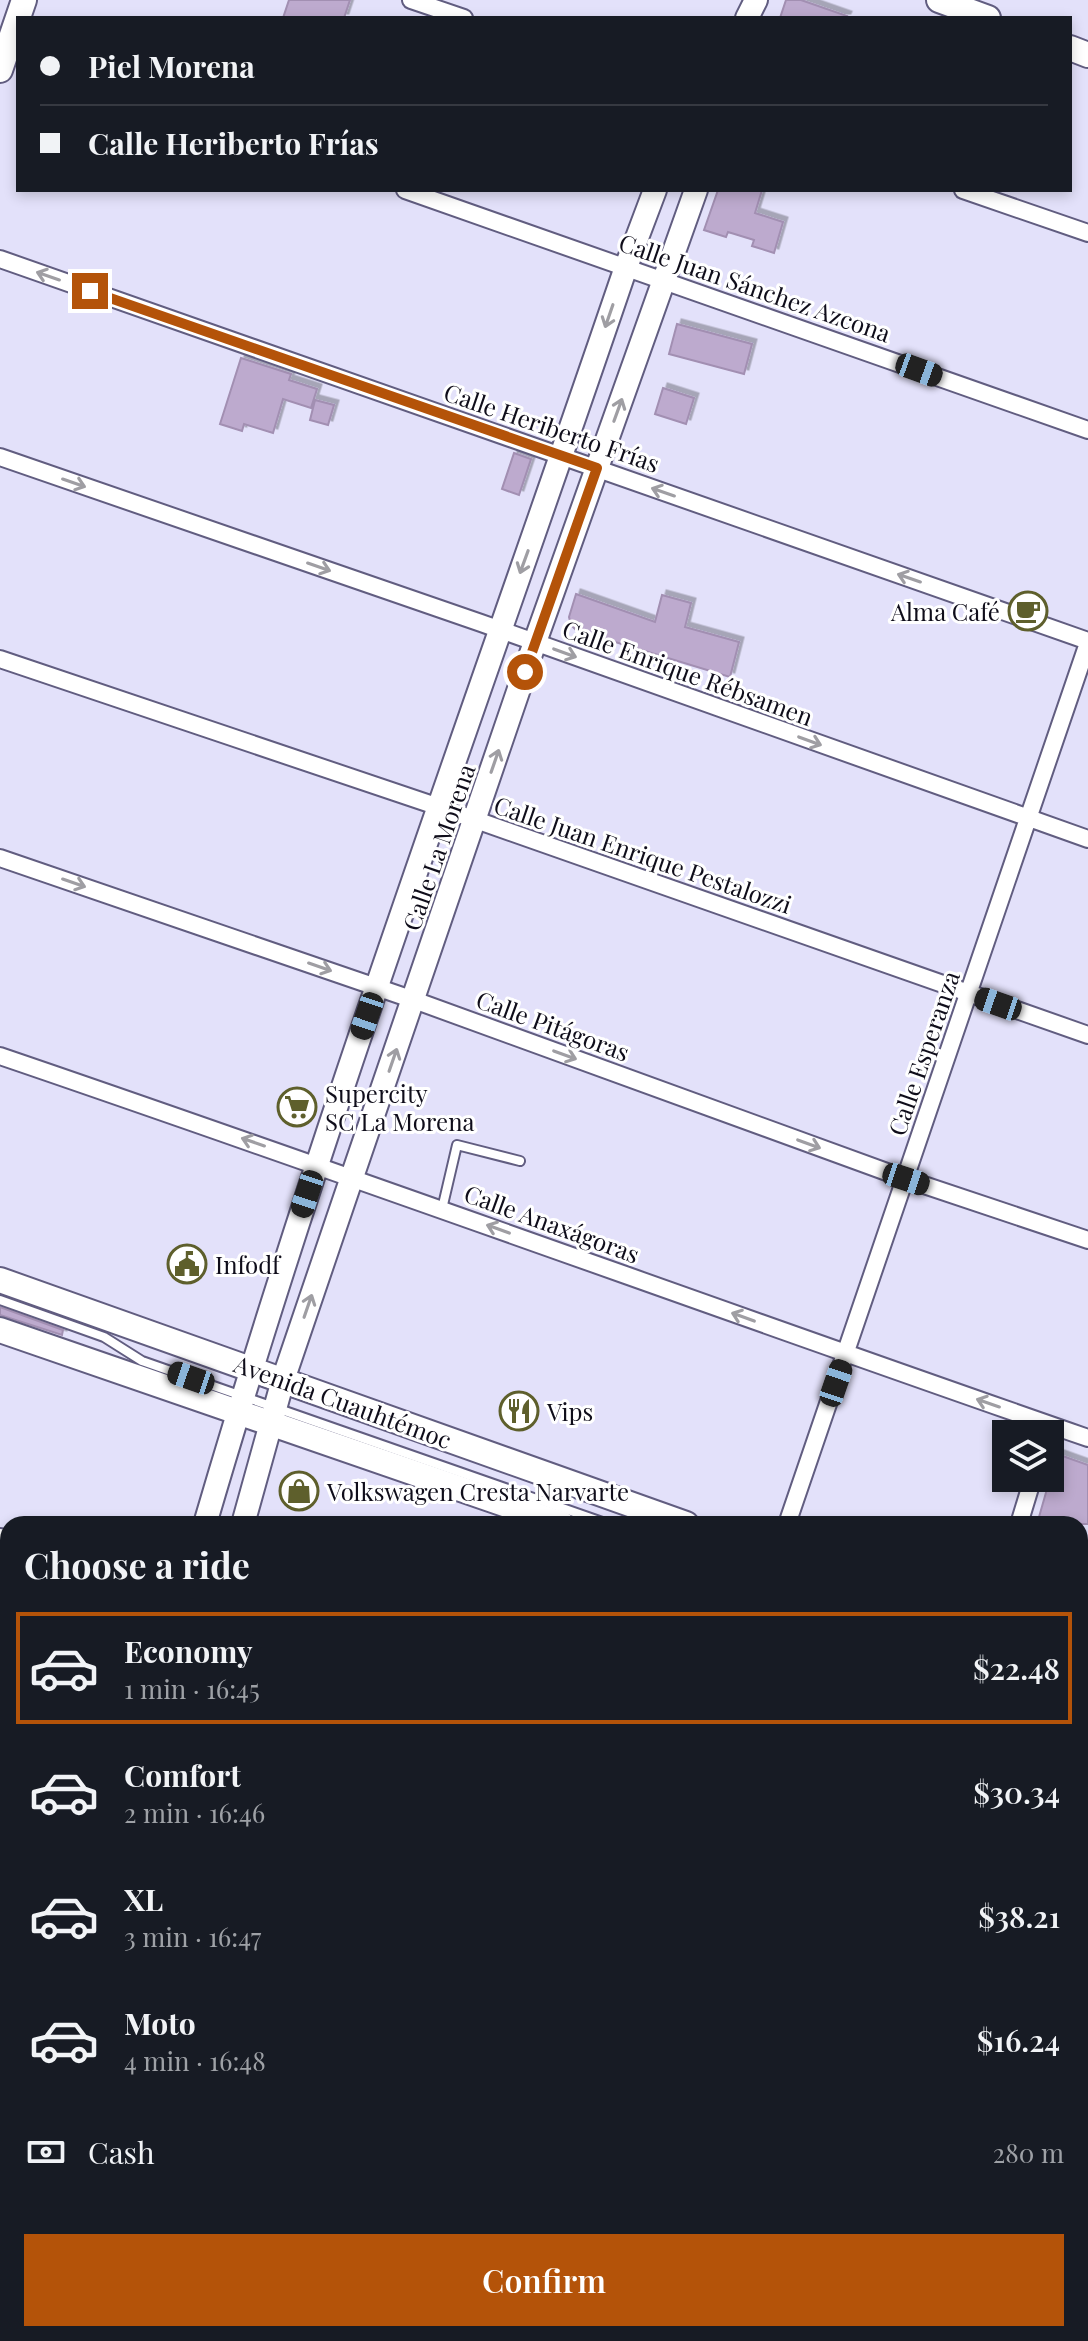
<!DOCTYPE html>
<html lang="en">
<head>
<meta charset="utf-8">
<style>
	body { margin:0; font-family:"Playfair Display",serif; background:#20242c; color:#f1f3f6; height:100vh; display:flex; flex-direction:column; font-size:30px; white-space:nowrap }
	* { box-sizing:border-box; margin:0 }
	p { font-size:26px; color:#9ea1a6 }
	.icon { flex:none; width:44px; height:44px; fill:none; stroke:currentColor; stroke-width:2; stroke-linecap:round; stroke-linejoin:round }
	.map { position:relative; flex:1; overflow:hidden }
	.details { position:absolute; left:0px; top:1516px; width:1088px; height:826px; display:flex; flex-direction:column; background:#171b24; border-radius:24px 24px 0 0; box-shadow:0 4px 12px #0003 }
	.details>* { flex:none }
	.guide { position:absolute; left:16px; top:16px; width:1056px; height:176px; border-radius:0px; box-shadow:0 4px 12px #0003; display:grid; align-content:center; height:176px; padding:0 24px; background:#171b24 }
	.tools { position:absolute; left:992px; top:1420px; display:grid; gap:16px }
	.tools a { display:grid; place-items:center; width:72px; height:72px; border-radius:0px; background:#171b24; box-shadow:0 4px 12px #0003; font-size:40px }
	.end { position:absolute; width:36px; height:36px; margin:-18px; border:10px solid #b45309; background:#fff; box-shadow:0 0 0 4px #fff }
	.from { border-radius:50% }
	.car { position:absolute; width:24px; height:48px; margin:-24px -12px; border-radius:10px; box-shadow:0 0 6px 2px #0007; background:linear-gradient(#222 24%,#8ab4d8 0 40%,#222 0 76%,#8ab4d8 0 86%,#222 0) }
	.guide b { display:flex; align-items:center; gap:28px; height:76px; font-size:30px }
	.guide b+b { border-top:2px solid #363941 }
	.guide i { width:20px; height:20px; background:#f1f3f6 }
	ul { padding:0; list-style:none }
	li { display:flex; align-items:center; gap:24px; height:112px; margin:0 16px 12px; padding:0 8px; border:4px solid transparent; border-radius:0px }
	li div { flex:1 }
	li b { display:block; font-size:30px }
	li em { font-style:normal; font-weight:600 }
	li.active { border-color:#b45309 }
	li>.icon { width:72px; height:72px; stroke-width:1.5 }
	h2 { padding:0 24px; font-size:36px; line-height:96px }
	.pay { display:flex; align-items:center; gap:20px; height:88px; padding:0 24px; font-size:30px }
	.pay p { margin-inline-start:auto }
	.action { display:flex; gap:16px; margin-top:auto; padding:16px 24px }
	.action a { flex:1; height:92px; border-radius:0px; background:#b45309; color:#fff; font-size:32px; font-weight:600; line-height:92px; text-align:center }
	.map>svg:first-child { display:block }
</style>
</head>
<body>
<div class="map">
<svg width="1088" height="2341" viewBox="0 0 1088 2341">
	<defs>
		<filter id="shadow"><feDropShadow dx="4.5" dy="-4.5" stdDeviation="0" flood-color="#0004"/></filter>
	</defs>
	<rect width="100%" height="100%" fill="#e3e1fa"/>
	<path fill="#bdaace" stroke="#a28fb2" stroke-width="2" filter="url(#shadow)" d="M289,0H350L344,18H283Z
		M786,0H801L847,16L846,18H780Z
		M718,190H762L755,213L783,222L774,253L752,246L754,240L728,232L726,237L704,230Z
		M677,324L752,344L744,374L669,354Z
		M241,358L291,374L289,380L317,389L311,408L283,399L273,433L244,424L242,431L220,424Z
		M663,388L694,398L686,424L655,414Z
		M315,400L334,405L328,425L310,420Z
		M514,453L531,459L519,495L502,489Z
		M576,594L655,622L662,595L691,603L685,627L739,642L730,677L576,630L571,625L569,617Z
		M0,1307L63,1330L62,1335L0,1315Z
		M1057,1454L1088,1465V1524H1037Z"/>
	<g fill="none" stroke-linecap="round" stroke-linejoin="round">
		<g stroke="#615d80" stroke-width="12">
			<path id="lane" d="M442,1209L457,1145L520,1161
				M0,1300L104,1337L142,1361L608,1524
				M1080,1677L1088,1679
				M339,2334L342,2341
				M385,2334L388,2341
				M489,2334L492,2341
				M400,2341L414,2334
				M439,2341L456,2334"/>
		</g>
		<g stroke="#615d80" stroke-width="20">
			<path id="street" d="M411,0L464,18
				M405,190L1088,430
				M963,190L1088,233
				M0,259L1088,641
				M0,457L481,623L1088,839
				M0,659L439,807L1088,1035
				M0,858L414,1000L906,1179L1088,1240
				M0,1056C364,1180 725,1312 1088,1438
				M787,1524L1088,643
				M1019,1524L1033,1478
				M0,1537L8,1539
				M0,1748L8,1751
				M1080,1914L1088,1917
				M0,1975L8,1977
				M1080,2132L1088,2135
				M0,2166L8,2169
				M1033,2334L1053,2341
				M227,2341L228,2334
				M556,2341L558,2334"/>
		</g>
		<g stroke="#615d80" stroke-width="26">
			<path id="secondary" d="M747,18L756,0
				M205,1524C329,1100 484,685 626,267L655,190
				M243,1524L283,1380L352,1177L535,642L696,190
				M0,2264L8,2235
				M1080,2286L1088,2249
				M17,2341L19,2334
				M1068,2341L1070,2334"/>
		</g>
		<g stroke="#615d80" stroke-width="28">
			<path id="primary" d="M939,0L988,18
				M1070,48L1088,55
				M0,70L24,0
				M0,1280L686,1524
				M0,1330L562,1524
				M1080,1657L1088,1660
				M1080,1708L1088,1710"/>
		</g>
		<use href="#lane" stroke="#fff" stroke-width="8"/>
		<use href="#street" stroke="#fff" stroke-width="16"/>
		<use href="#secondary" stroke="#fff" stroke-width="22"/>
		<use href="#primary" stroke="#fff" stroke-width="24"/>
	</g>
	<defs><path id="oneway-shaft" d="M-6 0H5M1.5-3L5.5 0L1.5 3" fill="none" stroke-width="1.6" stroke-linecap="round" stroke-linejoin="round" transform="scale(2)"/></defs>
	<g stroke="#9f9ea3">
		<use href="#oneway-shaft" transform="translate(48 276) rotate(-161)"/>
		<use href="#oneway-shaft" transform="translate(609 316) rotate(109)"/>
		<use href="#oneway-shaft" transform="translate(618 410) rotate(-70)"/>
		<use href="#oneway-shaft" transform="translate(74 483) rotate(19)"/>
		<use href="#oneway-shaft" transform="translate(663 492) rotate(-161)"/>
		<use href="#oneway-shaft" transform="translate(524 562) rotate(110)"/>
		<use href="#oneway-shaft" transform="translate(319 567) rotate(19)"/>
		<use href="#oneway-shaft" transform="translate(909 578) rotate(-161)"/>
		<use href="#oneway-shaft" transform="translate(565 653) rotate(20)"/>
		<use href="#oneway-shaft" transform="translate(810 741) rotate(20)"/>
		<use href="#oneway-shaft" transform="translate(495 761) rotate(-71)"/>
		<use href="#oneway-shaft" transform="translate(74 883) rotate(19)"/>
		<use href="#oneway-shaft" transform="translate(320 967) rotate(19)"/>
		<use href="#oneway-shaft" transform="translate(565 1055) rotate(20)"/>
		<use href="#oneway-shaft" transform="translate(393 1060) rotate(-71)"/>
		<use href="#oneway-shaft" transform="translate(253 1142) rotate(-161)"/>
		<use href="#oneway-shaft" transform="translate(809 1144) rotate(20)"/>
		<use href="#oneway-shaft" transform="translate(498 1229) rotate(-160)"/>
		<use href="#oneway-shaft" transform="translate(308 1306) rotate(-71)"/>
		<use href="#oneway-shaft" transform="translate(743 1317) rotate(-160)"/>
		<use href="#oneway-shaft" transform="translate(988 1403) rotate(-161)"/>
	</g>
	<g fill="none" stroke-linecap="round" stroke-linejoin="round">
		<path stroke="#b45309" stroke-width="10" d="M90,291L597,468L525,672"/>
	</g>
	<defs>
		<g id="cafe-ring" transform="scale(2)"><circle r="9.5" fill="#fff" stroke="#5e5f2c" stroke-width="1.5"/><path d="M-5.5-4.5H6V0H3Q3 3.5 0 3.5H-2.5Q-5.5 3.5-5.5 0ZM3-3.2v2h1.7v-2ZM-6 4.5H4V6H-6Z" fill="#5e5f2c"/></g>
		<g id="supermarket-ring" transform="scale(2)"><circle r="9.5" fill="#fff" stroke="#5e5f2c" stroke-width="1.5"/><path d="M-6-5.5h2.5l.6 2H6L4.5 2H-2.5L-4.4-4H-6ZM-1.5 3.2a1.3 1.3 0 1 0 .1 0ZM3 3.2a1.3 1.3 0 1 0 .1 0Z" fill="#5e5f2c"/></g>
		<g id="civic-ring" transform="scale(2)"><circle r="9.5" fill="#fff" stroke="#5e5f2c" stroke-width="1.5"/><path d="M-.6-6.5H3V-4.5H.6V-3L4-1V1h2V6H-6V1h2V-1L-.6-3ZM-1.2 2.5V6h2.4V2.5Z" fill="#5e5f2c"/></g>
		<g id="restaurant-ring" transform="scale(2)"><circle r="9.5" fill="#fff" stroke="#5e5f2c" stroke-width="1.5"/><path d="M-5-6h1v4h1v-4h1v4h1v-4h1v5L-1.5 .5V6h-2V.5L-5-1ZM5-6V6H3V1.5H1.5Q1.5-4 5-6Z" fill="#5e5f2c"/></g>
		<g id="shop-ring" transform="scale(2)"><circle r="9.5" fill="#fff" stroke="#5e5f2c" stroke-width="1.5"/><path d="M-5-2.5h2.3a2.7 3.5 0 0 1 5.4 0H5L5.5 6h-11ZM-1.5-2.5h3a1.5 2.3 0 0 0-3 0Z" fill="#5e5f2c"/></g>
	</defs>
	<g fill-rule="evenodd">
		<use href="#cafe-ring" x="1028" y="611"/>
		<use href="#supermarket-ring" x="297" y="1107"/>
		<use href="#civic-ring" x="187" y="1264"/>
		<use href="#restaurant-ring" x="519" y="1411"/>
		<use href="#shop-ring" x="299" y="1491"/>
	</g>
	<g text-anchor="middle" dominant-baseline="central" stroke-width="6" stroke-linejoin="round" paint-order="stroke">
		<g font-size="24" fill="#0f0d1a" stroke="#fff">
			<text transform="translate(755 287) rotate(19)">Calle Juan Sánchez Azcona</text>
			<text transform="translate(552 427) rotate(19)">Calle Heriberto Frías</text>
			<text transform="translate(688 672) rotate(20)">Calle Enrique Rébsamen</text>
			<text transform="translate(438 847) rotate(-71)">Calle La Morena</text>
			<text transform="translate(643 854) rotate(19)">Calle Juan Enrique Pestalozzi</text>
			<text transform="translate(553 1025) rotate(20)">Calle Pitágoras</text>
			<text transform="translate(923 1053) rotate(-71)">Calle Esperanza</text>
			<text transform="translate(552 1223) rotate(20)">Calle Anaxágoras</text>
			<text transform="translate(343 1401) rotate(20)">Avenida Cuauhtémoc</text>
		</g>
		<g font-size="24" fill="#0f0d1a" stroke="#fff" text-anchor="start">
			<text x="1000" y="611" text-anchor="end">Alma Café</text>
			<text x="325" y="1093">Supercity<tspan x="325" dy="28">SC La Morena</tspan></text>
			<text x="215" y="1264">Infodf</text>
			<text x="547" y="1411">Vips</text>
			<text x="327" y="1491">Volkswagen Cresta Narvarte</text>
		</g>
	</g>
</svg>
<div class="tools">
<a><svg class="icon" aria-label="layers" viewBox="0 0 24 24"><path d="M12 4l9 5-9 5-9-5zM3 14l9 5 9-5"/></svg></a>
</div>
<i class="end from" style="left:525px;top:672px"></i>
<i class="end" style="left:90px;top:291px"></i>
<i class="car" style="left:919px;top:370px;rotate:110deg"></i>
<i class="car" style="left:998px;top:1004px;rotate:289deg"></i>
<i class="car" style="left:367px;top:1016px;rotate:199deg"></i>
<i class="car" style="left:906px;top:1179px;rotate:108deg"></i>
<i class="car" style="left:307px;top:1194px;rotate:198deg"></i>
<i class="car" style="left:191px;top:1378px;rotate:289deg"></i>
<i class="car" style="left:836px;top:1383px;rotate:19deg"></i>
<div class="guide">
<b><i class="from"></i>Piel Morena</b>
<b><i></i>Calle Heriberto Frías</b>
</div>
<section class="details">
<h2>Choose a ride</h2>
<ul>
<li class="active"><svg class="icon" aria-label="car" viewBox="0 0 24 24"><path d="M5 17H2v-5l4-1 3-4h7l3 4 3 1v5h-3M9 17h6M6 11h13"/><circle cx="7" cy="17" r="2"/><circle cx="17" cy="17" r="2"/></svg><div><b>Economy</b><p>1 min · 16:45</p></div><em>$22.48</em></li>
<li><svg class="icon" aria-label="car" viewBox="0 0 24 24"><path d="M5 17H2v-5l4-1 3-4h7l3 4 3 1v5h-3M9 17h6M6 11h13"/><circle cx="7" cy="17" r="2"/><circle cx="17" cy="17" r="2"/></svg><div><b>Comfort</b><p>2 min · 16:46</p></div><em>$30.34</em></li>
<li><svg class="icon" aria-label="car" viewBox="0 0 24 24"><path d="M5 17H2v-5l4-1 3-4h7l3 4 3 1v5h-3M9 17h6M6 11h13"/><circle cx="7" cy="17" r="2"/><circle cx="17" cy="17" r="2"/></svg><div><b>XL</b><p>3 min · 16:47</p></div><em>$38.21</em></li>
<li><svg class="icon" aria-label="car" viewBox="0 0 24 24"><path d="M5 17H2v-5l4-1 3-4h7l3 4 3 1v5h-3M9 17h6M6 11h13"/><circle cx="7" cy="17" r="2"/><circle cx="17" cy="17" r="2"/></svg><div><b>Moto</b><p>4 min · 16:48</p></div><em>$16.24</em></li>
</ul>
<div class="pay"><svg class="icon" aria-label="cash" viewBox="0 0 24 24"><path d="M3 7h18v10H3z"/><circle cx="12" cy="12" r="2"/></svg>Cash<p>280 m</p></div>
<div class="action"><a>Confirm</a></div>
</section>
</div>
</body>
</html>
